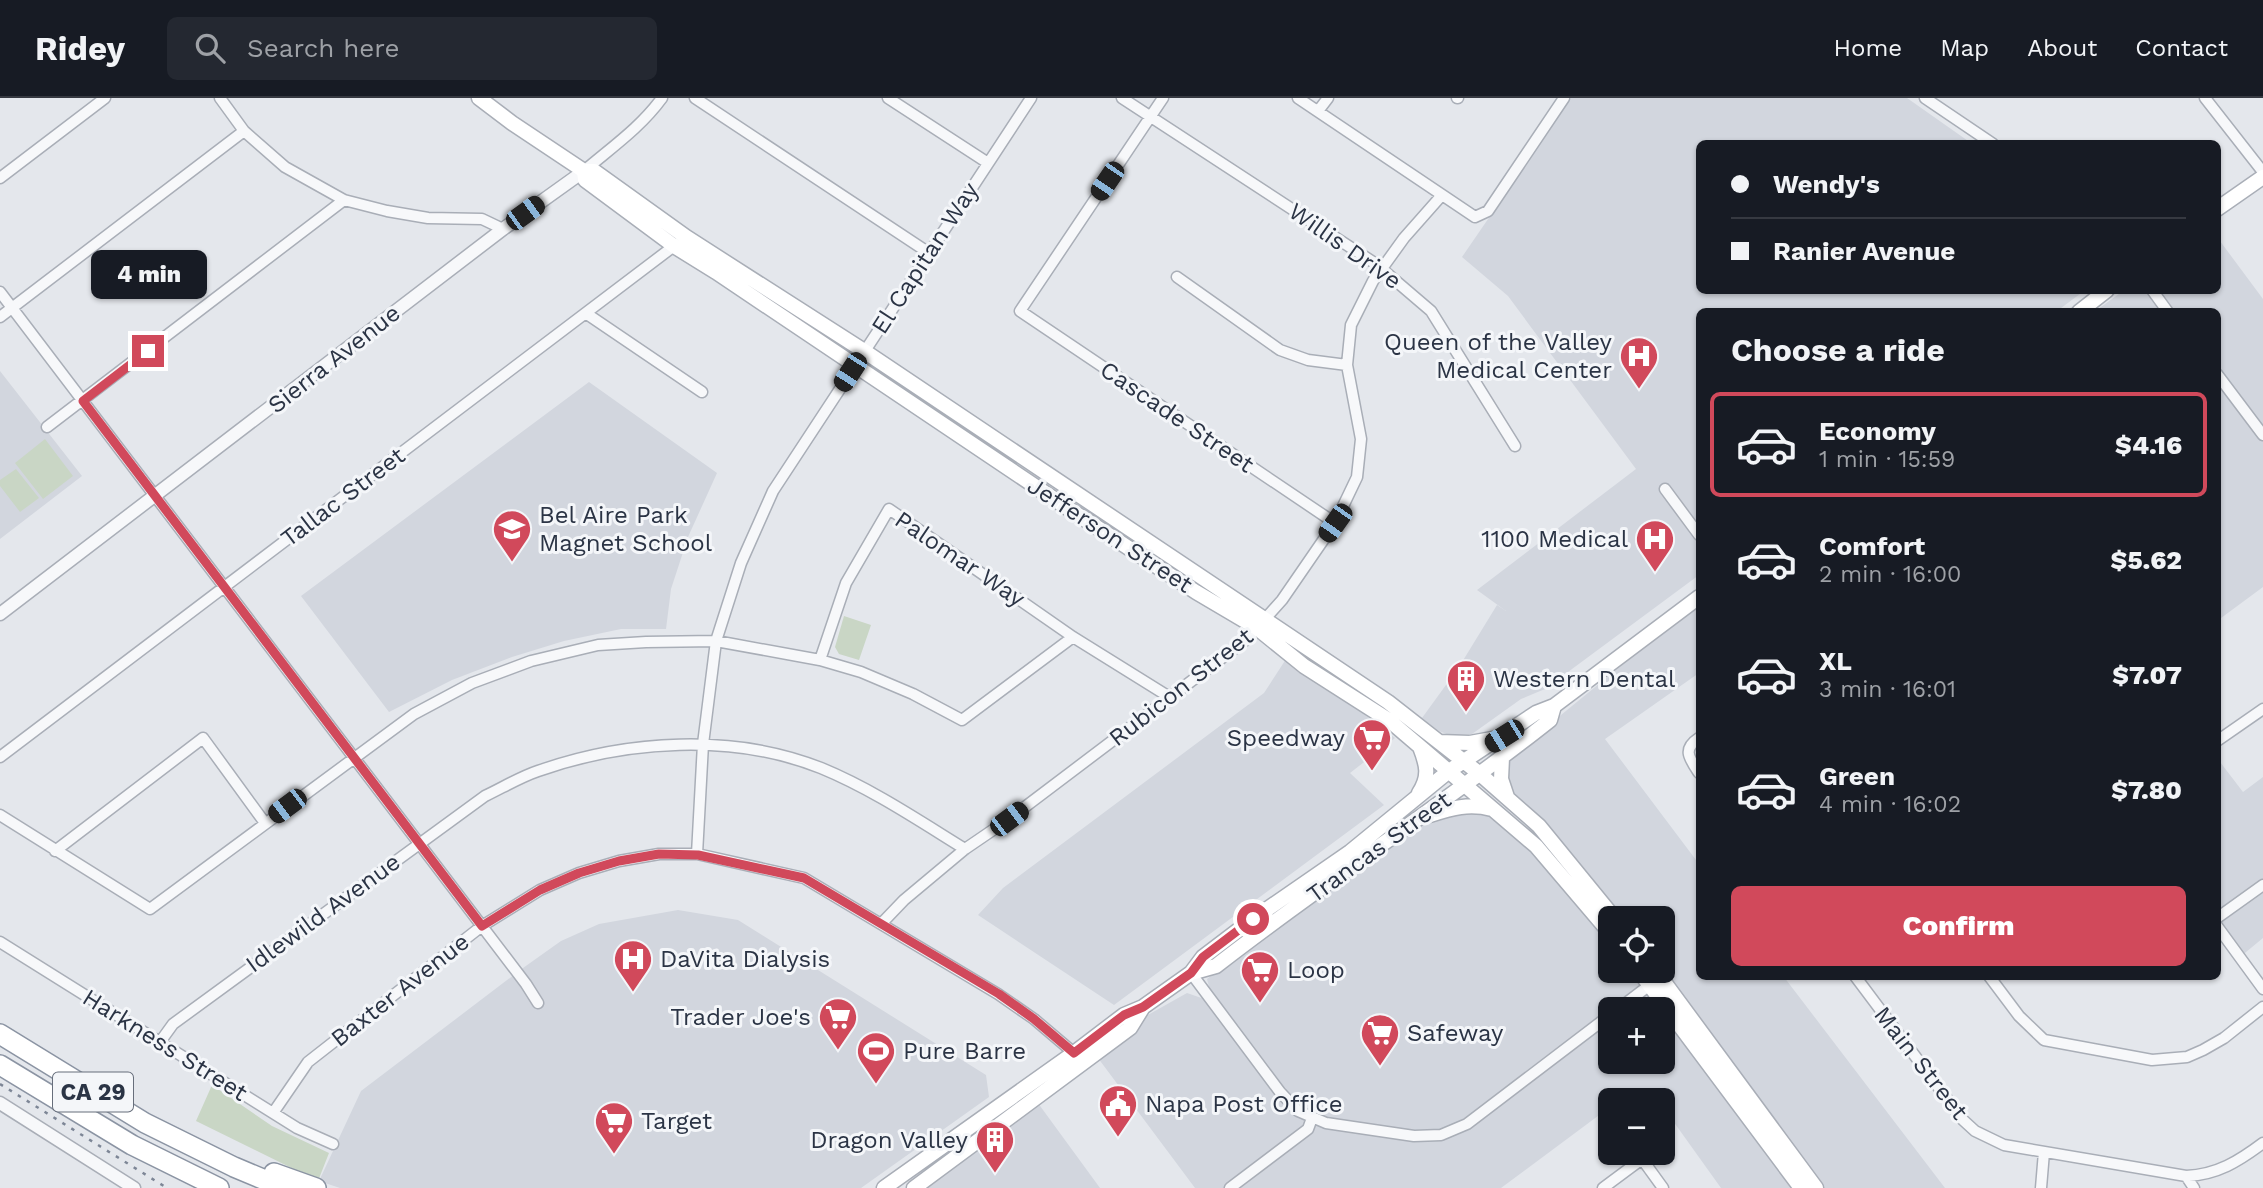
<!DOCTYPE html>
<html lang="en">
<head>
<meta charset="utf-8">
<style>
	body { margin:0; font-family:"Work Sans",sans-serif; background:#242831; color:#f1f3f6; height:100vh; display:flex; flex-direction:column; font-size:26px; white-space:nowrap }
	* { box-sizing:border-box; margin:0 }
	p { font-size:23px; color:#9ea1a6 }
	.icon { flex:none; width:38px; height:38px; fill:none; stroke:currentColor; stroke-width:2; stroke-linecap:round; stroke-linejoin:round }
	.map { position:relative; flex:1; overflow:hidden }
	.drawer { position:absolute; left:1696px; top:210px; width:525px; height:672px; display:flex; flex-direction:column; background:#171b24; border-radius:10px; box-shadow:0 2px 5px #0004 }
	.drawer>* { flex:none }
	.hud { position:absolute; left:1696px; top:42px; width:525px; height:154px; border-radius:10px; box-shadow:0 2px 5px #0004; display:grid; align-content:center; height:154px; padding:0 35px; background:#171b24 }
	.tools { position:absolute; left:1598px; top:808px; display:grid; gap:14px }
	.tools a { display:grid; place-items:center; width:77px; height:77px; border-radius:10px; background:#171b24; box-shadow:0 2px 5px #0004; font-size:35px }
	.end { position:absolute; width:32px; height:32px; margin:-16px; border:9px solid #d1495b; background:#fff; box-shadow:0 0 0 4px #fff }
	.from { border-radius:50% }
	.bubble { position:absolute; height:49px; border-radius:10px; background:#171b24; box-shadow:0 2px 5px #0004; font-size:23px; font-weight:800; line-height:49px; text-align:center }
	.car { position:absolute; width:21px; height:42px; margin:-21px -10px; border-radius:9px; box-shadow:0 0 5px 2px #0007; background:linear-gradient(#222 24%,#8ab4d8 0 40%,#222 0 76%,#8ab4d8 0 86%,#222 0) }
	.hud b { display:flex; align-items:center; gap:24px; height:66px; font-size:26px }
	.hud b+b { border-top:2px solid #363941 }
	.hud i { width:18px; height:18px; background:#f1f3f6 }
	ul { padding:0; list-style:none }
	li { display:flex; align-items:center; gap:21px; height:105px; margin:0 14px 10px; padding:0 21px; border:4px solid transparent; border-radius:10px }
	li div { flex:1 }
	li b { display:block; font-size:26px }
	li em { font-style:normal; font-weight:800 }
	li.on { border-color:#d1495b }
	li>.icon { width:63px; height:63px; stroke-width:1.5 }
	h2 { padding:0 35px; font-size:32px; line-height:84px }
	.action { display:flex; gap:14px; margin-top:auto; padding:14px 35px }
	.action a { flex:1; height:80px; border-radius:10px; background:#d1495b; color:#fff; font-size:28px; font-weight:800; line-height:80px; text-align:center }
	header { display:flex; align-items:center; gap:42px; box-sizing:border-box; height:98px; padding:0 35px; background:#171b24; border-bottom:2px solid #363941 }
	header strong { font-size:33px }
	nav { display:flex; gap:38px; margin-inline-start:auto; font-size:24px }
	.search { width:490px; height:63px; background:#242831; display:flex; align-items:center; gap:18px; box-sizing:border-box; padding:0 24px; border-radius:10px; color:#9ea1a6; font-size:26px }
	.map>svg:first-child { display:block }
</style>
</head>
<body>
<header>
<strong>Ridey</strong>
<div class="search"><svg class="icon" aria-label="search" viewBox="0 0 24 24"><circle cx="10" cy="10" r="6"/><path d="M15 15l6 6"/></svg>Search here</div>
<nav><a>Home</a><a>Map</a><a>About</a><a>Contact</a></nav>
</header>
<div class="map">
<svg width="2263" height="1090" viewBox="0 0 2263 1090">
	<rect width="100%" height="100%" fill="#e4e7ec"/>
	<path fill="#d2d6de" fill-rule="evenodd" d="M1571,0H1907L1971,45L1699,46V192L2084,193L2057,213L1699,214V477L1545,591L1521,601L1472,636L1449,637L1439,633L1422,620L1459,569L1497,507L1506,513L1477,492L1636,371L1508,198L1462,159Z
		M2217,139L2263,201V489L2217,523V214H2094L2123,193L2217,192Z
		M0,273L82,378L0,441Z
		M589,284L717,375L688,439L671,491L666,531H621L564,543L512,559L452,582L389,614L301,498Z
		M1699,509V575L1605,641L1699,766V878L1784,879L1945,1090H1816L1662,873V821H1615L1508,701L1502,660L1561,617L1644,549Z
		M1288,558L1395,640L1350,675L1384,707L1114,907L978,817L1003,790L1264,595Z
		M2217,660L2243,694L2263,679V840L2240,859L2217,828Z
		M1448,711H1493L1610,835V873H1638L1801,1090H1721L1663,1009L1662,1003H1658L1649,991H1634L1618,1003H1610V1009L1501,1090H1195L1095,956L1146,918L1187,895L1213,904L1207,881L1250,846L1415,728ZM1610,912H1662V964H1610Z
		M678,812L738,822L986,977L989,999L861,1090H340L319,1083L361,993L523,870L561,843L599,826Z
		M1035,1001L1100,1090H914Z"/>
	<path fill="#c9d6c5" d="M45,341L73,378L43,401L15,365Z
		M16,371L39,400L20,414L0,388V382Z
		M844,518L871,527L859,562L839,556L835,549Z
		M212,987L272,1028L329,1055L318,1083L196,1023Z"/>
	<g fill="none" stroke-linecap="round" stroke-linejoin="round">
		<g stroke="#a9aeb7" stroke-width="13">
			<path id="minor" d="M220,0L244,33L285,69L344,102L387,113L428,120L482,121L503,131
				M695,0L929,155
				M888,0L988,65
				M1122,0L1376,166L1431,213L1515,348
				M1163,0L1020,213L1335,425
				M1298,0L1475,119L1488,113L1564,0
				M1457,0H1458
				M1925,0L1993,46
				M2205,0L2263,74
				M1318,13L1328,0
				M584,73C612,49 640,30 662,0
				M0,80L105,0
				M1177,179L1280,252L1308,262L1347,267
				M2152,192L2168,214
				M0,194L526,886L538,905
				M587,216L702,294
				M0,219L244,33
				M2217,276L2263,337
				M47,329L344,102
				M1665,391L1699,437
				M820,562L846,485L889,411L1073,539L1171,600
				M1699,640C1682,651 1689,660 1699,675
				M2217,643L2263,611
				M0,659L678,145
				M0,717L150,811L414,616L472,585L531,563L598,547L646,544L716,543L820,562L861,574L913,596L962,622L1073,539
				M55,753L203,640L265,725
				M697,756L703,646L716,543L741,465L773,393L1031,0
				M2217,820L2263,787
				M881,826L904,802L965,751L1009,721L1247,541L1282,502L1335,425L1357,379L1361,341L1347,267L1351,227L1373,183L1404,140L1442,97
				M2217,828L2263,891
				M0,844L297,1030L333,1046
				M1191,875L1280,994L1298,1013L1326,1025L1414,1038L1441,1037L1467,1026L1610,917
				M1855,878L1963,1022L1975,1033L2004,1047L2186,1078L2194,1090
				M1989,878L2019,918L2044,942L2152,962L2187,959L2203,952L2224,940L2263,909
				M1617,912L1655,883
				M160,944L173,926L485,698C502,690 520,679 538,673C626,642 733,635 821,670C872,691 918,722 965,751
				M273,1015L308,964L482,828L540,792L579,775L619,763L659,756H697L804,780L998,896L1034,921L1074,955
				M2186,1078C2217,1077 2239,1063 2263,1045
				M1230,1090L1308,1031L1312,1020
				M1603,1090L1642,1061L1663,1090
				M2041,1090L2044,1054"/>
		</g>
		<g stroke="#a9aeb7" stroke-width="15">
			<path id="tertiary" d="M0,516L503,131L584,73
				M0,1005L134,1090"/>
		</g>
		<g stroke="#a9aeb7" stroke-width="17">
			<path id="secondary" d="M479,0L512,25L584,73H594L686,139L864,253L1388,604L1480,676L1539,728L1615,821
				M584,73L585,82L674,148L716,174L1069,411L1196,494L1257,530L1304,568L1390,623L1536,748L1610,835
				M2217,111L2263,79
				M2079,214L2107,192
				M1439,644L1470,645L1492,641
				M1502,660L1501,681L1507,699
				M1419,695C1430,678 1427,667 1420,649
				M1430,717C1452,710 1469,705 1492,711
				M1639,873L1801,1090
				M1656,873L1816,1090
				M1191,875L1216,868C1325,783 1442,708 1550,622L1554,608
				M884,1090L1074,955L1124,917L1143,909L1191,875L1203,859L1253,821L1350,754L1449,673L1536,615L1554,608L1699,499
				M914,1090L1130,930L1143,909"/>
		</g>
		<g stroke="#8b94a3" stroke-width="22">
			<path id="motorway" d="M0,936L145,1025L234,1069L284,1090
				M0,967L132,1047L219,1090
				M274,1075L316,1090"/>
		</g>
		<use href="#minor" stroke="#f7f8fa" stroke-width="10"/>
		<use href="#tertiary" stroke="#f7f8fa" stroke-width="12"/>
		<use href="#secondary" stroke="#fff" stroke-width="14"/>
		<use href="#motorway" stroke="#fff" stroke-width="19"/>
		<path stroke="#7d8696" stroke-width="2.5" stroke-dasharray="3.5 7" stroke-linecap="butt" d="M0,986L167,1090"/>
	</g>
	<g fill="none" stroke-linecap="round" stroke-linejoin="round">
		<path stroke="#d1495b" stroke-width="9" d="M148,253L83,303L482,828L540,792L579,775L619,763L659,756L698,757L804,780L999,896L1034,921L1074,955L1124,917L1143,909L1191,875L1203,859L1253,821"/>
	</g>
	<defs>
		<g id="hospital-pin" transform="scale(2.0125)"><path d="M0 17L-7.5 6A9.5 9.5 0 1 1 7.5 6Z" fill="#d1495b" stroke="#f4f6f9"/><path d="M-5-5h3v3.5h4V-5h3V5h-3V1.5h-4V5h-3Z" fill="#fff"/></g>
		<g id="school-pin" transform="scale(2.0125)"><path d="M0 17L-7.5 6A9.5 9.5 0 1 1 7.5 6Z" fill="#d1495b" stroke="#f4f6f9"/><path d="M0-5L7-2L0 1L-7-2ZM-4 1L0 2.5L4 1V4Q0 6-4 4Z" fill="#fff"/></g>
		<g id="building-pin" transform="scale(2.0125)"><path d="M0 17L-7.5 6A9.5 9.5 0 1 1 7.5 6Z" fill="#d1495b" stroke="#f4f6f9"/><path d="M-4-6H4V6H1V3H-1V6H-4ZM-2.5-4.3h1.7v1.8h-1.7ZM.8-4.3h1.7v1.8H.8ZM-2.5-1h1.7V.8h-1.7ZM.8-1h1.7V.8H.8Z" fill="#fff"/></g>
		<g id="supermarket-pin" transform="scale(2.0125)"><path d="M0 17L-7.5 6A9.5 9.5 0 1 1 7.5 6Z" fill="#d1495b" stroke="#f4f6f9"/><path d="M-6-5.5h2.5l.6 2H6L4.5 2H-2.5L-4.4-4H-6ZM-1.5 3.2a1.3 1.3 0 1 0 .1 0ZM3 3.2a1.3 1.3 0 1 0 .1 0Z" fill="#fff"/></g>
		<g id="stadium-pin" transform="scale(2.0125)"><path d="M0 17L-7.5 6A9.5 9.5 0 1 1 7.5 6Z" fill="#d1495b" stroke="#f4f6f9"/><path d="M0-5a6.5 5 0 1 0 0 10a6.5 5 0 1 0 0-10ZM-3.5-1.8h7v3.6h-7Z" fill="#fff"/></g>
		<g id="civic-pin" transform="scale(2.0125)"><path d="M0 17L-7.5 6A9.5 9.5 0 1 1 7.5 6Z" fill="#d1495b" stroke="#f4f6f9"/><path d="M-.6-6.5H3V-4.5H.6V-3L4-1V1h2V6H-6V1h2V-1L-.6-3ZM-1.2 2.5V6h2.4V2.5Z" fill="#fff"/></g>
	</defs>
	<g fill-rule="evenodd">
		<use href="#hospital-pin" x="1639" y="258"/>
		<use href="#school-pin" x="512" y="431"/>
		<use href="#hospital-pin" x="1655" y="441"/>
		<use href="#building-pin" x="1466" y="581"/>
		<use href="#supermarket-pin" x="1372" y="640"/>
		<use href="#hospital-pin" x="633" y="861"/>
		<use href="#supermarket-pin" x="1260" y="872"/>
		<use href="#supermarket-pin" x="838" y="919"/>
		<use href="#supermarket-pin" x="1380" y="935"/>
		<use href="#stadium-pin" x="876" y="953"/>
		<use href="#civic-pin" x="1118" y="1006"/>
		<use href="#supermarket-pin" x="614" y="1023"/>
		<use href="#building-pin" x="995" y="1042"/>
	</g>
	<g text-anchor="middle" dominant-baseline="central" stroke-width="6" stroke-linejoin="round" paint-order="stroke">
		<rect fill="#f4f6f9" stroke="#676e7b" stroke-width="2" x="53" y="974.5" width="80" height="39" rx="5"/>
		<g font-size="23" font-weight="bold" fill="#2b3445">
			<text x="93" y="994">CA 29</text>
		</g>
		<g font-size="24" fill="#2b3445" stroke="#f4f6f9">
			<text transform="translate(1345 148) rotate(35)">Willis Drive</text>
			<text transform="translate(925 160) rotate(-57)">El Capitan Way</text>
			<text transform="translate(334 261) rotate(-38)">Sierra Avenue</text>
			<text transform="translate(1177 319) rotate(34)">Cascade Street</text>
			<text transform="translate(343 399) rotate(-37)">Tallac Street</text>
			<text transform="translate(1110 437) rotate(33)">Jefferson Street</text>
			<text transform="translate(960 461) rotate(34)">Palomar Way</text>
			<text transform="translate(1181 589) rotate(-38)">Rubicon Street</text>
			<text transform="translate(1379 749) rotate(-36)">Trancas Street</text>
			<text transform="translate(323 815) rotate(-36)">Idlewild Avenue</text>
			<text transform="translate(400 892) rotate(-38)">Baxter Avenue</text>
			<text transform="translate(165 947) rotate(32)">Harkness Street</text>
			<text transform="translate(1921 965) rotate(52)">Main Street</text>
		</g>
		<g font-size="24" fill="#2b3445" stroke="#f4f6f9" text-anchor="start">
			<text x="1612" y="244" text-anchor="end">Queen of the Valley<tspan x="1612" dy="28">Medical Center</tspan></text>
			<text x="539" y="417">Bel Aire Park<tspan x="539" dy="28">Magnet School</tspan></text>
			<text x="1628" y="441" text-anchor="end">1100 Medical</text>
			<text x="1493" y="581">Western Dental</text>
			<text x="1345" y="640" text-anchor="end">Speedway</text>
			<text x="660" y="861">DaVita Dialysis</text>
			<text x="1287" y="872">Loop</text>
			<text x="811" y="919" text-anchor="end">Trader Joe's</text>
			<text x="1407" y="935">Safeway</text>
			<text x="903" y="953">Pure Barre</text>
			<text x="1145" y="1006">Napa Post Office</text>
			<text x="641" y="1023">Target</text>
			<text x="968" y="1042" text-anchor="end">Dragon Valley</text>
		</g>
	</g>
</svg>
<div class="tools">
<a><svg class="icon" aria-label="locate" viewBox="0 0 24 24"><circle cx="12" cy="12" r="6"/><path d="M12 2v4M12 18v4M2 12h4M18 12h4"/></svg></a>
<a>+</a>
<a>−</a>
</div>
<i class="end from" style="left:1253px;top:821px"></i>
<i class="end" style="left:148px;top:253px"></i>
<div class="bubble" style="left:91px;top:152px;width:116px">4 min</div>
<i class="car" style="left:1107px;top:83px;rotate:214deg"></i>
<i class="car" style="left:525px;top:115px;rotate:54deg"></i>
<i class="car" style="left:850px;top:274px;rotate:213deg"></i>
<i class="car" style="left:1335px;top:425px;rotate:215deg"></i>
<i class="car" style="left:1504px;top:638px;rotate:238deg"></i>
<i class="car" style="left:287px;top:708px;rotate:233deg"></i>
<i class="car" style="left:1009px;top:721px;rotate:53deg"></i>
<div class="hud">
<b><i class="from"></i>Wendy's</b>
<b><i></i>Ranier Avenue</b>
</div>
<section class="drawer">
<h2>Choose a ride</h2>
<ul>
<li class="on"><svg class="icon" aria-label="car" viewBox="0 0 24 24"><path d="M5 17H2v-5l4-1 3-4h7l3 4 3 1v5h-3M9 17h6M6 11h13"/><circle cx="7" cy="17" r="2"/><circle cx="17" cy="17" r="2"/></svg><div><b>Economy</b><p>1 min · 15:59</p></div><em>$4.16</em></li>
<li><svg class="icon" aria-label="car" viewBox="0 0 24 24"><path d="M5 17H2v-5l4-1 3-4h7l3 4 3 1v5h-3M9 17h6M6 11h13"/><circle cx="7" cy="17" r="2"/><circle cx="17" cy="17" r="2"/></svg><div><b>Comfort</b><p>2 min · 16:00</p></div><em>$5.62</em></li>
<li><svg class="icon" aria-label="car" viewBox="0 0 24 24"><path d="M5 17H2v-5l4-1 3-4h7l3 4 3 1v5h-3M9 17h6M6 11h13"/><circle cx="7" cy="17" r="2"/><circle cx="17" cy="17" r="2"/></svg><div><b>XL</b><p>3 min · 16:01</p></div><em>$7.07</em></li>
<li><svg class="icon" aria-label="car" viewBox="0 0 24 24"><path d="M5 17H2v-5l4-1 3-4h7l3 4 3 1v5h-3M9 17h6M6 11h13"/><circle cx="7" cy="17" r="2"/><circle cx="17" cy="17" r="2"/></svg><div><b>Green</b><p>4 min · 16:02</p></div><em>$7.80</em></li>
</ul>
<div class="action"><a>Confirm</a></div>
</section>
</div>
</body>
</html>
